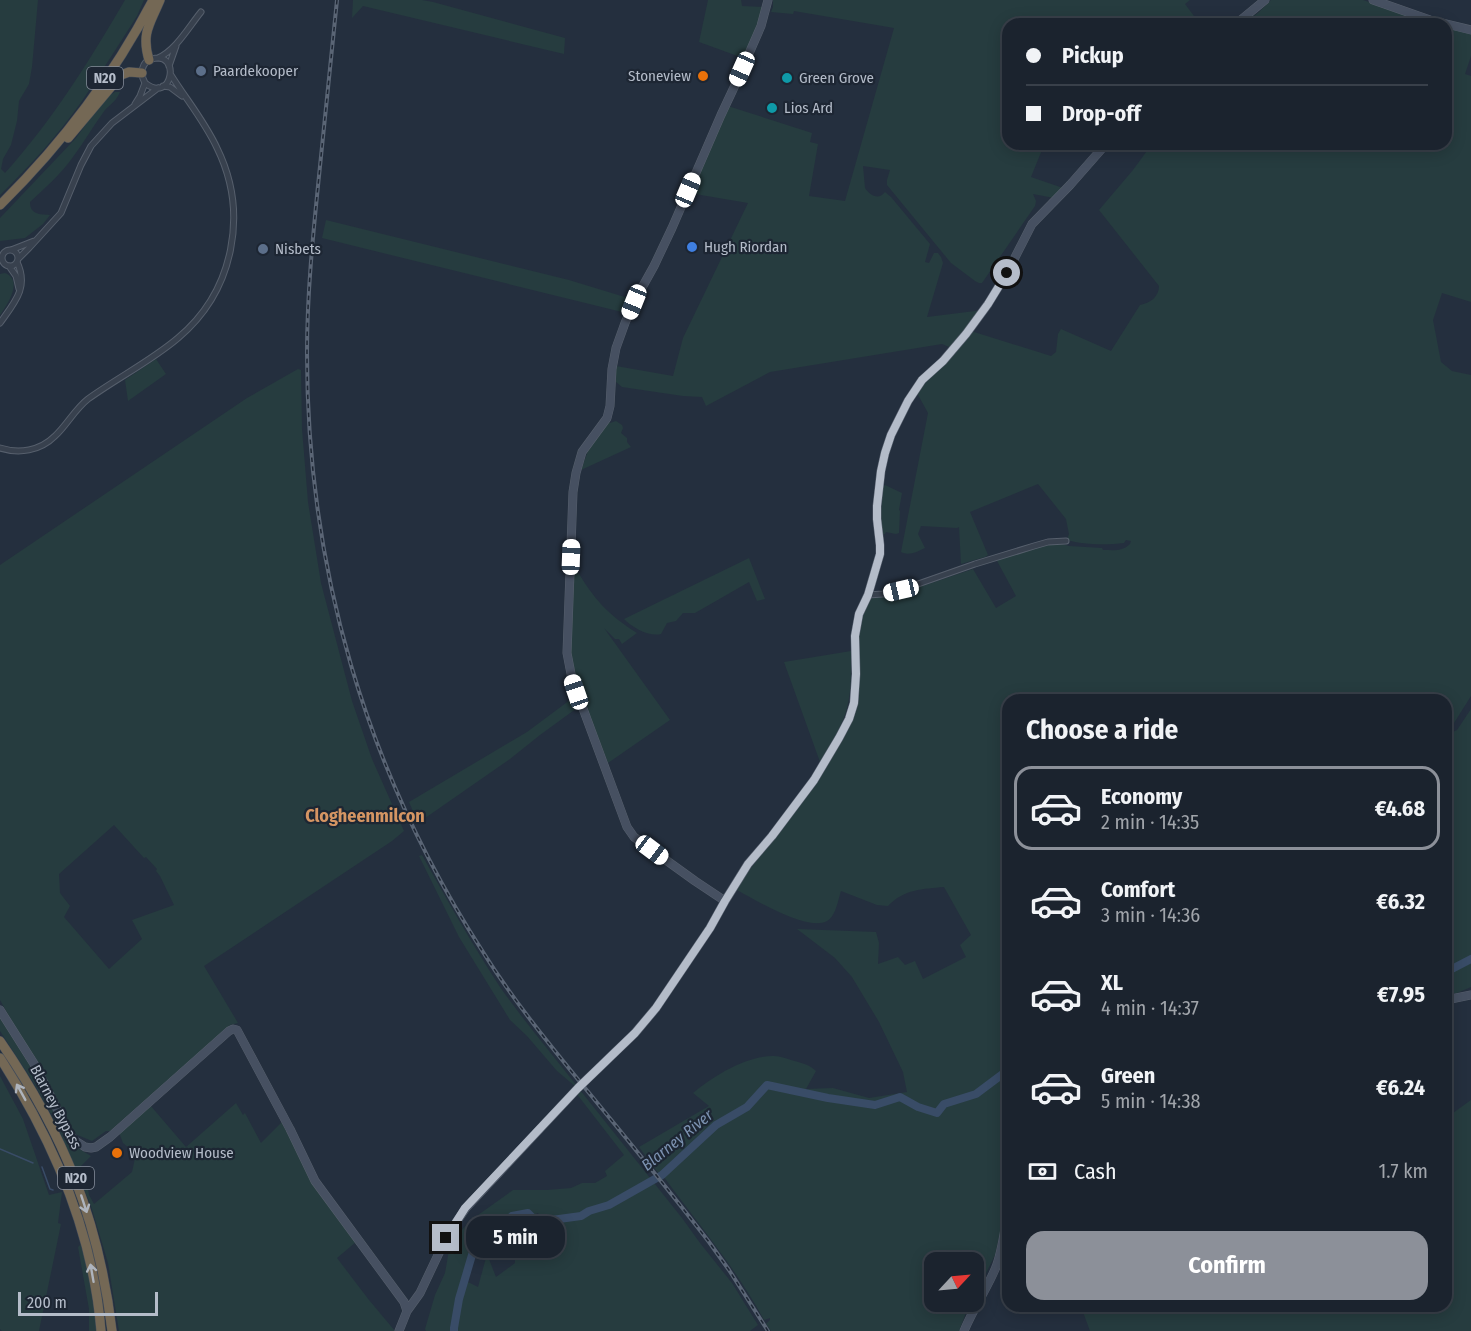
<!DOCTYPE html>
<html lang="en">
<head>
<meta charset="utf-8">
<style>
	body { margin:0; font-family:"Fira Sans Condensed",sans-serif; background:#282f3a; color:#f1f3f6; height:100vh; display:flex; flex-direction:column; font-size:22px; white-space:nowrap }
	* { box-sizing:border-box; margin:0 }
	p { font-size:20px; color:#a0a4aa }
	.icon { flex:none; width:33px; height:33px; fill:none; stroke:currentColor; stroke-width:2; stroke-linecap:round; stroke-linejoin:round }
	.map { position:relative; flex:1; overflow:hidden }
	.panel { position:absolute; left:1002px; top:694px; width:450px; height:618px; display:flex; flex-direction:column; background:#1b232e; border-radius:18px; box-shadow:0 3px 15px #0003,0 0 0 2px #39404a }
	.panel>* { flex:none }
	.guide { position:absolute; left:1002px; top:18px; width:450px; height:132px; border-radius:18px; box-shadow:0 3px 15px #0003,0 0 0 2px #39404a; display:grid; align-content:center; height:132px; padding:0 24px; background:#1b232e }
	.needle { width:39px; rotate:64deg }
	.buttons { position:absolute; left:924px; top:1252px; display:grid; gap:12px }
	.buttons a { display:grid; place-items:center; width:60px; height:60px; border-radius:12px; background:#1b232e; box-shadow:0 3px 15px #0003,0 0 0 2px #39404a; font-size:30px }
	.scale { position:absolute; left:18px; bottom:15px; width:140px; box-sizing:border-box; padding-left:6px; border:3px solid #b4bcc9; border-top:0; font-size:16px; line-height:21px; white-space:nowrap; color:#b4bcc9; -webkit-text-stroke:4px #1d2633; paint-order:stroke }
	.end { position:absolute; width:27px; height:27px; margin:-14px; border:8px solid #b4bcc9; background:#111; box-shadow:0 0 0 3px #111 }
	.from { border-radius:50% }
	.bubble { position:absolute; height:42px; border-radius:18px; background:#1b232e; box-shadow:0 3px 15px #0003,0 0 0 2px #39404a; font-size:20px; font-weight:700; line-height:42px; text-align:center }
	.car { position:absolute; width:18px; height:36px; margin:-18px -9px; border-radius:8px; box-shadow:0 0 4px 2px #0007; background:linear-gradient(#fff 24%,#345 0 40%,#fff 0 76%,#345 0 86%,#fff 0) }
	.guide b { display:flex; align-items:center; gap:21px; height:57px; font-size:22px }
	.guide b+b { border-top:2px solid #39404a }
	.guide i { width:15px; height:15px; background:#f1f3f6 }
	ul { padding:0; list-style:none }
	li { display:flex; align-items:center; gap:18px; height:84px; margin:0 12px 9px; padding:0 12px; border:3px solid transparent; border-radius:18px }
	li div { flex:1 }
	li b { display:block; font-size:22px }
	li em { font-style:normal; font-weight:700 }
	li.selected { border-color:#8c9099 }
	li>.icon { width:54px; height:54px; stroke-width:1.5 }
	h2 { padding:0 24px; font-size:27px; line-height:72px }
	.pay { display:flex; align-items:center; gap:15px; height:66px; padding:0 24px; font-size:22px }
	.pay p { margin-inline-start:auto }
	.button { display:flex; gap:12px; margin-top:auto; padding:12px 24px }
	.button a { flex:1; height:69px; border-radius:18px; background:#8c9099; color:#fff; font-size:24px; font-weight:700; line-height:69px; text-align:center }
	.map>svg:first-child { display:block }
</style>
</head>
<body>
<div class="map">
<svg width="1471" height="1331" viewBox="0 0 1471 1331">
	<rect width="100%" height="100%" fill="#242f3e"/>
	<path fill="#263c3f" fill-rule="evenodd" d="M0,0H38L32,67L29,84L19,101L17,121L11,145L3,159L1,169L5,173C52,121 90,60 125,0H144L137,16C119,44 101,73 82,101C58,135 30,166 0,195Z
		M353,0H422L433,2L565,38L564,54L363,6L352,18Z
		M708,0H741L742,6L763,7L758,26L743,58L699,42Z
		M773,0H1190L1185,4L1200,24H1008V144H1043L1044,145L1031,177L1063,188L1054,198L1033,194L1036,201L1035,206L982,283H979L975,281L951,263L887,185V180L890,170L863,166L865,188C870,195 878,201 885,192L891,197L930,244L925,262L929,263L934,253H938L941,257L943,263L927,317L983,310L954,349L942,344L770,372L706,406L702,397L683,396L622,387L616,382V366L673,376L683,338L748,203L689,193L728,106L812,133L810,142L818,144L809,196L845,201L894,28L794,11L793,14L771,12L773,7Z
		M1271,0H1363L1433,24H1244L1259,12Z
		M1446,28L1471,33V56L1465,74L1471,76V302L1442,293L1433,320L1441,362L1452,371L1471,375V696L1449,731L1446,732V700H1008V1068L975,1092L943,1102L937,1112L919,1106L900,1095L874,1103L802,1092L765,1084L745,1105L716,1122L659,1174L639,1147L709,1106L693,1093C713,1076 746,1056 773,1056C779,1056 785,1058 791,1060C801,1063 809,1064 816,1071L806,1089L833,1088L869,1098L907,1092L903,1072L879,1022L852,977L835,958L797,929L876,932L879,943L878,964L898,957L905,965L915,961L923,979L966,957L960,945L971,935L944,887C923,889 904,889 888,906L877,905L841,891C838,900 836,916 827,921C807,932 754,899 735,889L813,787L843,739V738L849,726L859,629L866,603L869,599L908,591L973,569L996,608L1016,596L996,559L1049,544H1062L1069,546L1102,548L1103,550C1113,550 1122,552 1130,544L1131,541L1126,540L1124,543C1107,545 1084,545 1067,540L1069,534L1066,519L1038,484L970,512L988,555L985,557L961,564L959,527L957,528L921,526L918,534L925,548C917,552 909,556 901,552L928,413L917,393L920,388L971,331L1051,356L1056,352L1058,334L1061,329L1111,351L1140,305C1150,303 1159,297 1159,286L1099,210L1133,170L1152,144H1164L1168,147L1171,144H1446Z
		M115,92H120C117,100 111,104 105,110C94,125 84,142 73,157C61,174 45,188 30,202C30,215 40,214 50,215L43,224L25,238L0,241V218L76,138L105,98Z
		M326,220L569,280L628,298L622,312L322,238Z
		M5,273C24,280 7,305 0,315V274Z
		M156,359L166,374L128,401L125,380Z
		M298,369L301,370L302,429L308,502L321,583L352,701L372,759L404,831L392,841L204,966L238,1023L230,1025L110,1131H106L92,1141L75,1134L0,1000V565L247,398ZM114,825L144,858L146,857L157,869L156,871L160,876L174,905L132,920L142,939L109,969L64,917L70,906L60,893L59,874Z
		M608,421L610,423L616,421L622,425L623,428L621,433L627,438V442L631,447L581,470L588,451Z
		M885,485L902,493L899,510L900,511L899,533L896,534L886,532L885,534H882L880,519L883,487Z
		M749,558L765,599L757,601L749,582L695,613H683L676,621L667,623L661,634C649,637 633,628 624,619Z
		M576,569C594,599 607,614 637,633L622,644L619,639H615L604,628L670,720L608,763L583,699L570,659L572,570Z
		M851,651C851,670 852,689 847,708C843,725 830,747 820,762L784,662Z
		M574,697L577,708L540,735L510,759L418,823L409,802L527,732Z
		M1471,709V987L1457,993L1446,994V735L1457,730Z
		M422,855C447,900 472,944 500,987C524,1021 551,1053 577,1086L576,1087L557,1071L527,1036L510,1020L459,937L419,856Z
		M0,1018L30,1065L59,1123L70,1140L76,1147L91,1156L81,1166L87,1182L89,1195L94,1204L132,1172L136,1154L123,1143L118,1130L150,1105L186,1147L236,1103L243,1115L245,1113L261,1143L285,1119L305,1160L356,1242L337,1258L369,1300L395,1331H119L108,1263L91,1206L57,1125L35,1085L0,1031Z
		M1008,1072V1186L1003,1204L1001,1229L995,1255L984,1277L974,1295V1263H934V1302H970L959,1331H771L766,1324L770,1320V1318L764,1320C736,1268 698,1224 664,1177L717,1128L747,1109L767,1087L801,1095L866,1105L875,1106L899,1098L921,1110L938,1115L945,1105L977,1095Z
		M0,1076L23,1119L49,1195L62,1192L58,1223L61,1224L39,1331H2L0,1329Z
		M580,1090L682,1218L700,1243L732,1283L758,1325L750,1331H426L425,1329L435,1295L445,1273L449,1250L461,1231L471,1220L513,1190H547L571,1188L582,1183H595L607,1176L605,1171L624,1155L576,1093ZM538,1213L547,1231L521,1239L525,1248L515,1250V1263L496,1277L487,1254L478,1287L468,1282C470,1275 471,1266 474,1259C482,1238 503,1226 522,1215L525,1219Z
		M1471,1100V1331H1090L1083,1312L1058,1311L1052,1307L1446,1306V1118Z
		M81,1244L90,1282L97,1331H89V1309L78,1247Z"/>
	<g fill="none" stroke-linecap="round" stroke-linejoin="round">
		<path stroke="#394c67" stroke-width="1.5" d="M0,1149L33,1163
			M42,1167L50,1189L53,1190"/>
		<path stroke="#394c67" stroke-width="8" d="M1446,969L1448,971L1471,959
			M454,1331V1328L459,1299L472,1255L482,1242L512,1216L528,1213L537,1222L581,1216L589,1211L609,1205L662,1175L716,1125L747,1107L767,1085L828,1098L875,1105L900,1097L918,1107L937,1113L944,1104L976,1094L1008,1070"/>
		<g stroke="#565f6c" stroke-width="7">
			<path id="street" d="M158,58C176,50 188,28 201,12
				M169,66L176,46
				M163,86L170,87L182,96
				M135,104L140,96L145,83C140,74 141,62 152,59C181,50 173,105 145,83
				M11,250L34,241
				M2 258a8 8 0 1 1 16 0a8 8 0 1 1-16 0Z
				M18,259L29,248L61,213L81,165L91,146L112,123L158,88
				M9,266L16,276L19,289
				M0,323C15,302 29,287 17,262
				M0,448C19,454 40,451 55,436C67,425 75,409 88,399C117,378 151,361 178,338C234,291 249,213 217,148C205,122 186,99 171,75
				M868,595L883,594L901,590L975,564L1034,546L1048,542L1066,541"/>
		</g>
		<g stroke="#565f6c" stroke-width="9">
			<path id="secondary" d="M1373,0L1430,20L1471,30
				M1236,24L1265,0
				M725,901L695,881L634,837L627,827L572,679L567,653L573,492L576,473L582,452L607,418L610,406L612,369L616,348L625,323L634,302L654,266L672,228L721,115L737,81L761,26L768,0
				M1446,1000L1471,995
				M0,1010L36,1067L68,1131L74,1140L85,1147L91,1148L96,1147L110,1137L229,1031L233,1029L237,1030L290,1129L315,1181L404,1302L407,1311
				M399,1331L407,1311L420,1293L448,1234L466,1208L578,1088L635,1033L656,1008L710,928L725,901L748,864L772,836L814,780L839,738L849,719L854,703L856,674L855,636L859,614L868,595L880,554V545L877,519V506L881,471L885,453L891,435L908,401L922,380L943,361L966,334L988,304L1007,273L1032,224L1070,185L1106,144
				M964,1331C973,1309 987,1289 996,1267C1003,1248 1005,1228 1008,1208"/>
		</g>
		<g stroke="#434c59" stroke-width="10">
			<path id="highway" d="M149,60C141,33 150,24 160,0
				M68,138L121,75L129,72L142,73
				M0,205C60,146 114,75 153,0
				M0,1041C63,1132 99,1220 112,1331
				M0,1058C53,1140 93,1233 101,1331"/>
		</g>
		<use href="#street" stroke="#38414e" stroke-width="5"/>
		<use href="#secondary" stroke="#465061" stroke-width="8"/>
		<use href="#highway" stroke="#746855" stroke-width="9"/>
		<g stroke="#5a6575" stroke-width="4">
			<path id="rail" d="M337,0C331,59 325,117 319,176C313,235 307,294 307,353C307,569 366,771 483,952C513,1000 549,1044 585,1088C627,1139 669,1190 709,1242L729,1270L768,1331"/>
		</g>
		<use href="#rail" stroke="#1d2633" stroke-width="1.5" stroke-dasharray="4.5" stroke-linecap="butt"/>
	</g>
	<defs><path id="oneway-shaft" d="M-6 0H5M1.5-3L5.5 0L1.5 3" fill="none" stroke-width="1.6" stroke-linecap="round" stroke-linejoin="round" transform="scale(1.5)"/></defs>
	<g stroke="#aeb4bd">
		<use href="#oneway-shaft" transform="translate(21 1092) rotate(-119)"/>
		<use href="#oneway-shaft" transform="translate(84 1204) rotate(72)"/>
		<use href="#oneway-shaft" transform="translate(92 1273) rotate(-100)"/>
	</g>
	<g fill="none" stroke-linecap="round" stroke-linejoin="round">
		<path stroke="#b4bcc9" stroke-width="8" d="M446,1238L465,1208L578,1088L635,1033L656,1008L710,928L725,901L748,864L772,836L814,780L839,738L849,719L854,703L856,674L855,636L859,614L868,595L880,554V545L877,519V506L881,471L885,453L891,435L908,401L922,380L943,361L966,334L988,304L1007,273"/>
	</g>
	<g fill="#5c6f8a" stroke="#1d2633" stroke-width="2">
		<circle cx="201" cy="71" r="6"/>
		<circle cx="263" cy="249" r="6"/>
	</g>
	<g fill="#e8710a" stroke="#1d2633" stroke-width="2">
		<circle cx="703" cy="76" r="6"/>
		<circle cx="117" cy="1153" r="6"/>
	</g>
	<g fill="#0f9aa8" stroke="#1d2633" stroke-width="2">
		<circle cx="787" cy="78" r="6"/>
		<circle cx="772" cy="108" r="6"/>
	</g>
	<circle fill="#3f7fe0" stroke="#1d2633" stroke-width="2" cx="692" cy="247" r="6"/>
	<g text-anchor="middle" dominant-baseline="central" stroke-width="4.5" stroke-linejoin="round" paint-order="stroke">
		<g fill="#1d2633" stroke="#878f9c" stroke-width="1.5">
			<rect x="87" y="67" width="36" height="22" rx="4.5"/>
			<rect x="58" y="1167" width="36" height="22" rx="4.5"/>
		</g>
		<g font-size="14" font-weight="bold" fill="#b4bcc9">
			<text x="105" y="78">N20</text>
			<text x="76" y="1178">N20</text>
		</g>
		<g font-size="15" fill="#b4bcc9" stroke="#1d2633" text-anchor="start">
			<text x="213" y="71">Paardekooper</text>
			<text x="691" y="76" text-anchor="end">Stoneview</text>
			<text x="799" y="78">Green Grove</text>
			<text x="784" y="108">Lios Ard</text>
			<text x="704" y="247">Hugh Riordan</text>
			<text x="275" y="249">Nisbets</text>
			<text x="129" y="1153">Woodview House</text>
		</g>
		<g font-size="15" fill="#b4bcc9" stroke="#1d2633">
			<text transform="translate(56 1107) rotate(62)">Blarney Bypass</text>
		</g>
		<g font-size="16" font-style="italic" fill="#7c92b1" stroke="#1d2633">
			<text transform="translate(677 1140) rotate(-39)">Blarney River</text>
		</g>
		<g font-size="18" font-weight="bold" fill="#d59563" stroke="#1d2633">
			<text x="365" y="816">Clogheenmilcon</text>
		</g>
	</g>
</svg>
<div class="buttons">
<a><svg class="needle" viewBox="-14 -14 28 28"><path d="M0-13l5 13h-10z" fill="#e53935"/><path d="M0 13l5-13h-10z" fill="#a0a4aa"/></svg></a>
</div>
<div class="scale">200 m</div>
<i class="end from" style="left:1007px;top:273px"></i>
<i class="end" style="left:446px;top:1238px"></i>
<div class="bubble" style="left:466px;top:1216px;width:99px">5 min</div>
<i class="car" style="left:742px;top:69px;rotate:204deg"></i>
<i class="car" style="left:688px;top:190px;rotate:23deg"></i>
<i class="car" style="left:634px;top:302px;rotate:202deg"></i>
<i class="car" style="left:571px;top:557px;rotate:2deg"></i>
<i class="car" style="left:901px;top:590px;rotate:257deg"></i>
<i class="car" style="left:576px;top:692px;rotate:341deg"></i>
<i class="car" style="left:652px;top:850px;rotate:127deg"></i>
<div class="guide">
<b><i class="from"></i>Pickup</b>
<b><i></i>Drop-off</b>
</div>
<section class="panel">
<h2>Choose a ride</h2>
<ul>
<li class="selected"><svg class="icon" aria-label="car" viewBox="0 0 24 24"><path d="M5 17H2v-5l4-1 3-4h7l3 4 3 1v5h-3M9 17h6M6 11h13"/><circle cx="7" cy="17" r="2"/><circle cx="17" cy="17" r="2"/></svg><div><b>Economy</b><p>2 min · 14:35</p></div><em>€4.68</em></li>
<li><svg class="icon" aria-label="car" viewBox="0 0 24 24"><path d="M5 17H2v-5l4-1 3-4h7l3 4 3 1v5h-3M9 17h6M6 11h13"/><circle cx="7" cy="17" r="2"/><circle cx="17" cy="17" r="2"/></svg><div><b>Comfort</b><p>3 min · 14:36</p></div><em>€6.32</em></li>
<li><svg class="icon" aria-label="car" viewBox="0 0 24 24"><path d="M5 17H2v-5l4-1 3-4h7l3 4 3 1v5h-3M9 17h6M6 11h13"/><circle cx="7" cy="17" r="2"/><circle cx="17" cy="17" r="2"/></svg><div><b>XL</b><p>4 min · 14:37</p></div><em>€7.95</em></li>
<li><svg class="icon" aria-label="car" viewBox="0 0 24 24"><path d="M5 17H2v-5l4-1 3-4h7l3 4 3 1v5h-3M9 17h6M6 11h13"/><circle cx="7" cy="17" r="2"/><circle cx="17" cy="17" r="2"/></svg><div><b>Green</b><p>5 min · 14:38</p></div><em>€6.24</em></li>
</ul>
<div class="pay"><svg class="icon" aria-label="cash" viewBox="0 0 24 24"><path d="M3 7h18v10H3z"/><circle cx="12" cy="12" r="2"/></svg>Cash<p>1.7 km</p></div>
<div class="button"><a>Confirm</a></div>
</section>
</div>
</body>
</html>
